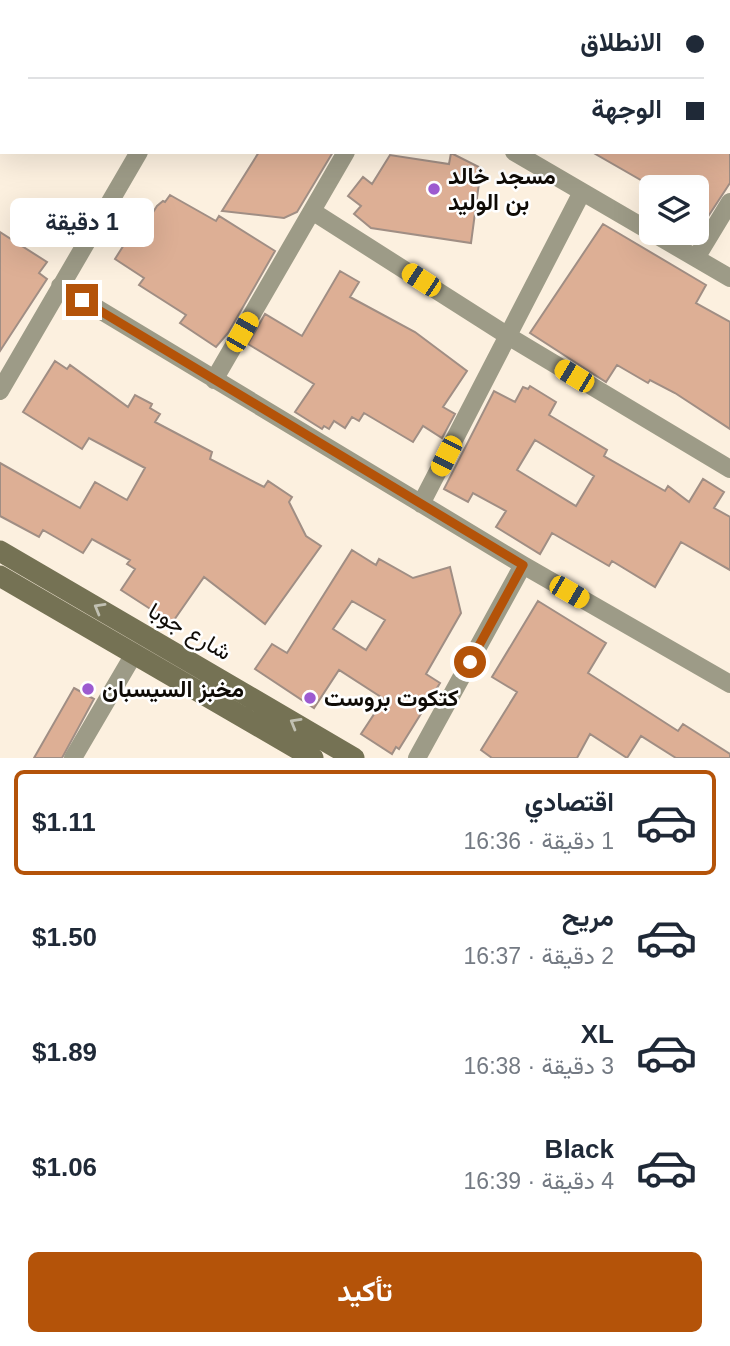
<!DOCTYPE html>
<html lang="ar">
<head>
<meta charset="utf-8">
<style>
	body { margin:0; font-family:Helvetica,Vazirmatn,sans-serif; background:#f2f2f3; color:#1f2937; direction:rtl; height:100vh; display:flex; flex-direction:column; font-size:26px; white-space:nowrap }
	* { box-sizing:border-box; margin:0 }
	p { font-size:23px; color:#747a83 }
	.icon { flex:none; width:38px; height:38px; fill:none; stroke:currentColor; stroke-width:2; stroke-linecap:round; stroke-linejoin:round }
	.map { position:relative; height:758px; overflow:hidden; direction:ltr }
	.details { display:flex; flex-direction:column; background:#fff; flex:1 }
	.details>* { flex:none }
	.hud { position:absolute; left:0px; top:0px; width:732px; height:154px; box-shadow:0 7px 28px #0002; direction:rtl; display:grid; align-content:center; height:154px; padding:0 28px; background:#fff }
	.buttons { position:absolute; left:639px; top:175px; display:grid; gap:14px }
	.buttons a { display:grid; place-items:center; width:70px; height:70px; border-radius:10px; background:#fff; box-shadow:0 7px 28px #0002; font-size:35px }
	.end { position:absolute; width:32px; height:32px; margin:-16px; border:9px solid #b45309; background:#fff; box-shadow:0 0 0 4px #fff }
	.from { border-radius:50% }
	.bubble { position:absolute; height:49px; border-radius:10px; background:#fff; box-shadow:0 7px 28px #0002; font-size:23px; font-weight:700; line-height:49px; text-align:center; direction:rtl }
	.car { position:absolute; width:21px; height:42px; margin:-21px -10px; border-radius:9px; box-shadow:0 0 5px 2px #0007; background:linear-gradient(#f5c518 24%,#345 0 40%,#f5c518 0 76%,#345 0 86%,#f5c518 0) }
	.hud b { display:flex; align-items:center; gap:24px; height:66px; font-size:26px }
	.hud b+b { border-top:2px solid #e0e1e3 }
	.hud i { width:18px; height:18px; background:#1f2937 }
	ul { padding:12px 0 0; list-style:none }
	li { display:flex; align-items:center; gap:21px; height:105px; margin:0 14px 10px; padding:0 14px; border:4px solid transparent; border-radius:10px }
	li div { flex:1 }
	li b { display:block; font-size:26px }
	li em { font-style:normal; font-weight:700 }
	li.current { border-color:#b45309 }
	li>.icon { width:63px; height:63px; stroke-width:1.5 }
	.primary-button { display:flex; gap:14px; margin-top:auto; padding:14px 28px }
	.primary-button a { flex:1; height:80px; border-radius:10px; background:#b45309; color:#fff; font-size:28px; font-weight:700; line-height:80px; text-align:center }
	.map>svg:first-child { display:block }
</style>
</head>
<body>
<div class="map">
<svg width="730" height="758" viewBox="0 0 730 758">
	<rect width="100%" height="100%" fill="#fcf0df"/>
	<path fill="#ddaf95" stroke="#a08e84" stroke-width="2" fill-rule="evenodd" d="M259,152H333L297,212L284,218L222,211Z
		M592,152H730V183L696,235V187H653Z
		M451,153L481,168L471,243L371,228L354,214L361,206L348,196L363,177L372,184L390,155L449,164Z
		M170,195L216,221L219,216L275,251L228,333L216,347L180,323L186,315L139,285L144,278L115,259L127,240L133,244L157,206L163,201L165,202Z
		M603,224L706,285L696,303L730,322V429L675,393L650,380L648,383L617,365L606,382L530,333Z
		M0,232L47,262L39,273L47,279L0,351Z
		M340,271L359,282L350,297L415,332L467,371L443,407L455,414L442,438L423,426L413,442L364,413L359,421L352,417L345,428L334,421L329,429L324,426L322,429L295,412L314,384L248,344L265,314L302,336Z
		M55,361L67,369L70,365L128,407L135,395L152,404L150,408L160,414L155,422L212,452L210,459L264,487L268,481L292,497L289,502L306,536L321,546L265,624L204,577L172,623L121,590L135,569L127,564L130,560L92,539L83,553L43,530L39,537L0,516V463L80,508L95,482L127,500L145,468L89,438L82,449L23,412Z
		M530,386L556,402L549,415L607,450L604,456L665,491L668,486L689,502L703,479L724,492L714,508L730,517V570L681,542L655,587L612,561L609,566L552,533L540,554L496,527L506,511L473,493L468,502L444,489L494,391L515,402L523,387L528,389ZM535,440L594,476L576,506L517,470Z
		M352,550L376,565L379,559L413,578L450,567L461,613L426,674L440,683L399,749L396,747L392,754L361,734L384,699L339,670L314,708L255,669L272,644L287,653ZM352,601L385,620L366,650L333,629Z
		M538,601L606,643L588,673L678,731L683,724L730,754V758H676L641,736L627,758L590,734L577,758H492L481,750L517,692L492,677Z
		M74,688L94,699L62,758H34Z"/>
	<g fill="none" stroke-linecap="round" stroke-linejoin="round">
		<path stroke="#9d9b87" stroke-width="18" d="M31,0L34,2
			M262,0L265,2
			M598,0L601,2
			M228,2L229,0
			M433,2L434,0
			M514,152L730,278
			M312,211L508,336L730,469
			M696,258L730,202
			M60,286L523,565L730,684
			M214,380L346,152
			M0,391L139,152
			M421,504L581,194
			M73,758L134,654
			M417,758L523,565"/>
		<path stroke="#757254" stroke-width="21" d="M0,551L354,758
			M0,576L313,758"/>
	</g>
	<defs><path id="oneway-chevron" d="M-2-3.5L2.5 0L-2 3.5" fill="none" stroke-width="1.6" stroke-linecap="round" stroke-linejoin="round" transform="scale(1.75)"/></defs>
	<g stroke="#c1c0b2">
		<use href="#oneway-chevron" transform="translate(99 608) rotate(-150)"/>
		<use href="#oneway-chevron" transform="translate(295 723) rotate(-150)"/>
	</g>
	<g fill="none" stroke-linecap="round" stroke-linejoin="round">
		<path stroke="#b45309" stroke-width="9" d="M82,300L523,565L470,662"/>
	</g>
	<g fill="#9d5bd0" stroke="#fff" stroke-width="2.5">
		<circle cx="434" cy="189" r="7"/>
		<circle cx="88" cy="689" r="7"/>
		<circle cx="310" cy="698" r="7"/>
	</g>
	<g text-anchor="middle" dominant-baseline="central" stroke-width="5" stroke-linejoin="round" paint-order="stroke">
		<g font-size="23" font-weight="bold" fill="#0f0b06" stroke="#fff" text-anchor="start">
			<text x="448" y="176">مسجد خالد<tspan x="448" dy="26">بن الوليد</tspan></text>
			<text x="102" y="689">مخبز السيسبان</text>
			<text x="324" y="698">كتكوت بروست</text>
		</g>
		<g font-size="23" fill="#0f0b06" stroke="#fff">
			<text transform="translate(190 631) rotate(30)">شارع جوبا</text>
		</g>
	</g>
</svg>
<div class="buttons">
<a><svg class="icon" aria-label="layers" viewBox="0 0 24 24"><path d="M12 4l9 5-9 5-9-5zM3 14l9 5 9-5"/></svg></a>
</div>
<i class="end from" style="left:470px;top:662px"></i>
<i class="end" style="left:82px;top:300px"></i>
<div class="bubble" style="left:10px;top:198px;width:144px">1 دقيقة</div>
<i class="car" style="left:421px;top:280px;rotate:303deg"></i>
<i class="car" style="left:242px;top:332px;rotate:30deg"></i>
<i class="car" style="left:574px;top:376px;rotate:301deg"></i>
<i class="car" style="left:446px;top:456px;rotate:207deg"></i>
<i class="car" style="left:569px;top:592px;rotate:120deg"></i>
<div class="hud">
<b><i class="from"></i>الانطلاق</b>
<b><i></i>الوجهة</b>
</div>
</div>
<section class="details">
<ul>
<li class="current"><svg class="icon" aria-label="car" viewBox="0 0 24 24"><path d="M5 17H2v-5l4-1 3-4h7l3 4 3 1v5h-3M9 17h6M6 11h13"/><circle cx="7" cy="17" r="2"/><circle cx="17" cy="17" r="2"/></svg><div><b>اقتصادي</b><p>1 دقيقة · 16:36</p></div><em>$1.11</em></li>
<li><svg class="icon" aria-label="car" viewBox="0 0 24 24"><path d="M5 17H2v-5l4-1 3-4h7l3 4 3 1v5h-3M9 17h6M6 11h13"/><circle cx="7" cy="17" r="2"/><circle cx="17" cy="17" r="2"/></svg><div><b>مريح</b><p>2 دقيقة · 16:37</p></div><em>$1.50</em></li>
<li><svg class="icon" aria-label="car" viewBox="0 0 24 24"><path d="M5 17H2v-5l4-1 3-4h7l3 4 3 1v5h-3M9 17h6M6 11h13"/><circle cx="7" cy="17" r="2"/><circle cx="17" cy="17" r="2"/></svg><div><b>XL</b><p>3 دقيقة · 16:38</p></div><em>$1.89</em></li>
<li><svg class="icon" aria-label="car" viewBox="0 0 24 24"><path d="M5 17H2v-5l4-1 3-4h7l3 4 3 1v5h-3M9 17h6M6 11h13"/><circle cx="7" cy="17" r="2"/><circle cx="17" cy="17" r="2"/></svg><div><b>Black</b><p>4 دقيقة · 16:39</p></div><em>$1.06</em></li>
</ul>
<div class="primary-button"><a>تأكيد</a></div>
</section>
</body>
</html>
